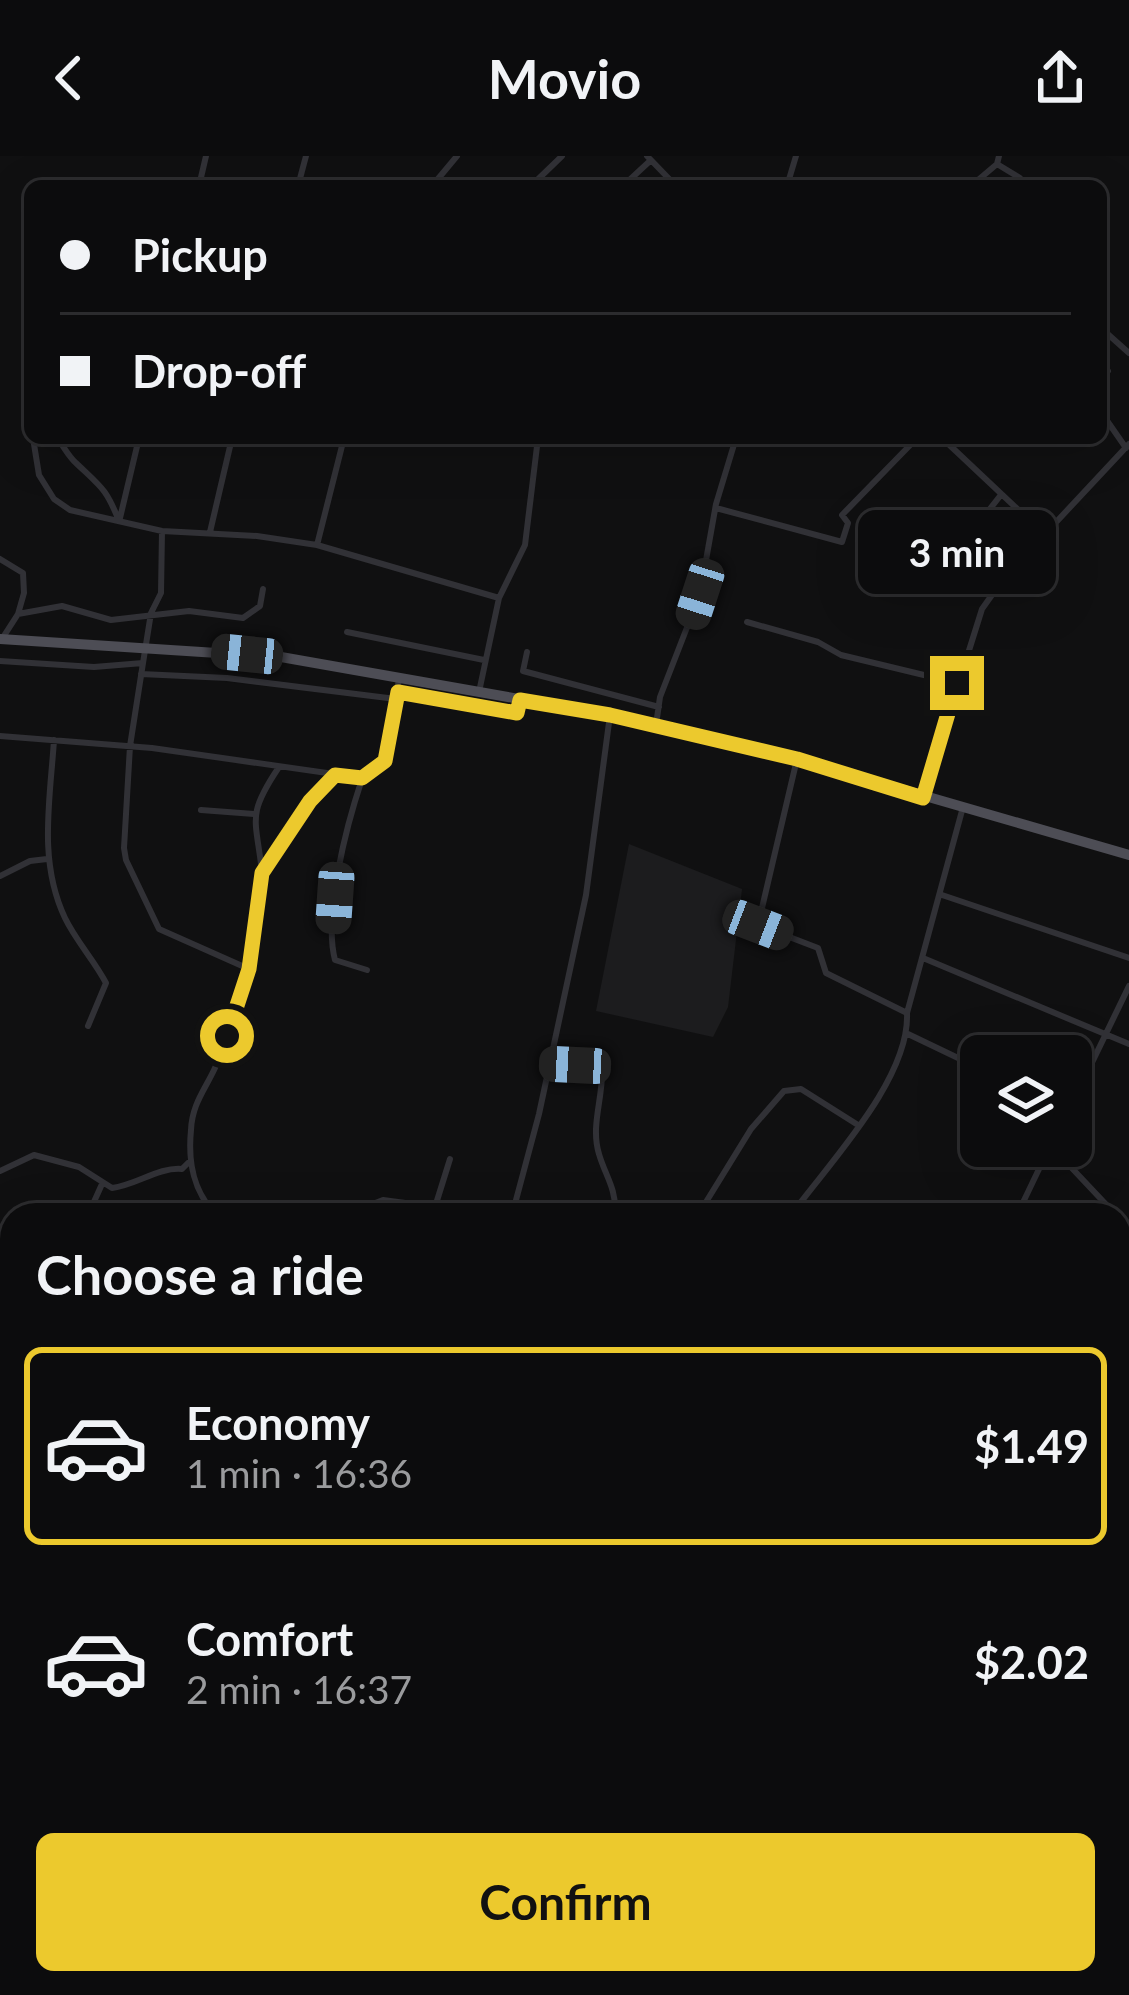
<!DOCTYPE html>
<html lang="en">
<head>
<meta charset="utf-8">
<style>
	body { margin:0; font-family:Lato,sans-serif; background:#1a1a1b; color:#f1f3f6; height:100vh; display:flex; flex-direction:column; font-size:45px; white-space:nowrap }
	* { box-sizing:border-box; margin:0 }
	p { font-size:39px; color:#9a9b9d }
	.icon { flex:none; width:66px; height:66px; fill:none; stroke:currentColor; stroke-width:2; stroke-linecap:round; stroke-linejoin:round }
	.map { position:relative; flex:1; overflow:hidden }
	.panel { position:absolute; left:0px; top:1047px; width:1131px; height:792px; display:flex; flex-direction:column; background:#0c0c0d; border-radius:36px 36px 0 0; box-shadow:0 12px 48px #0002,0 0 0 3px #2c2c2e }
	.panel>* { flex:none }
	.top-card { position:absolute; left:24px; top:24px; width:1083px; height:264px; border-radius:18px; box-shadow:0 12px 48px #0002,0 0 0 3px #2c2c2e; display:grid; align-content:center; height:264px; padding:0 36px; background:#0c0c0d }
	.controls { position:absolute; left:960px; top:879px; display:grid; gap:24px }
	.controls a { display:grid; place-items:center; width:132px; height:132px; border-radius:18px; background:#0c0c0d; box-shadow:0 12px 48px #0002,0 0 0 3px #2c2c2e; font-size:60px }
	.end { position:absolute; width:54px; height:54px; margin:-27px; border:15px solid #ecc92d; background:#111; box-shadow:0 0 0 6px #111 }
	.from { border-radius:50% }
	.bubble { position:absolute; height:84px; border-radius:18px; background:#0c0c0d; box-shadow:0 12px 48px #0002,0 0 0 3px #2c2c2e; font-size:39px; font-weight:700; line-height:84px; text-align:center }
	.car { position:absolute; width:36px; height:72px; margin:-36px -18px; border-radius:15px; box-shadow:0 0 9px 3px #0007; background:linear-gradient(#222 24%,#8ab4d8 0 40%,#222 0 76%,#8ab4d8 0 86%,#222 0) }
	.top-card b { display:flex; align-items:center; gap:42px; height:114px; font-size:45px }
	.top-card b+b { border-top:3px solid #2c2c2e }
	.top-card i { width:30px; height:30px; background:#f1f3f6 }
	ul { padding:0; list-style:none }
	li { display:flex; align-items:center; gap:36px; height:198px; margin:0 24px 18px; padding:0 12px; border:6px solid transparent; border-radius:18px }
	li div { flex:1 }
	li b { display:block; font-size:45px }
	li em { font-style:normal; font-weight:700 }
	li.active { border-color:#ecc92d }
	li>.icon { width:108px; height:108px; stroke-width:1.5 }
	h2 { padding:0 36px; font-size:54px; line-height:144px }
	.button { display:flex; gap:24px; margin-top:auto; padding:24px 36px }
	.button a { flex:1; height:138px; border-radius:18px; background:#ecc92d; color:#111; font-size:48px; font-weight:700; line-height:138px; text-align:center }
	header { display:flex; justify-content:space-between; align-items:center; height:156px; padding:0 36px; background:#0c0c0d; font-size:54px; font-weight:700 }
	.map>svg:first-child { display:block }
</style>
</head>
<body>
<header><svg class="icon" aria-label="back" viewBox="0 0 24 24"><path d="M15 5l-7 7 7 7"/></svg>Movio<svg class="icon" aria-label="share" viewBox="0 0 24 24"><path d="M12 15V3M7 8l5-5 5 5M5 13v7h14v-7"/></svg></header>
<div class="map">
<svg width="1129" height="1839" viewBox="0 0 1129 1839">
	<rect width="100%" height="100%" fill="#101011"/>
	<path fill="#1c1c1e" d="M629,688L742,733L728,851L713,881L596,855Z"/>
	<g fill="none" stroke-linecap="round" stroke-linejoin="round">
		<path stroke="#313136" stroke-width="6" d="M647,0L676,30
			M997,8L1020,22L1022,30
			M199,30L206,0
			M298,30L306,0
			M432,30L457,0
			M531,30L562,0
			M623,30L651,4
			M787,30L796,0
			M971,30L997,8L999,0
			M1101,172L1129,197
			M1101,219L1108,215
			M1101,256L1126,292
			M28,265L30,270
			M33,282L39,319L54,343L70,354L162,375L257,380L317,389L499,442L479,536
			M57,282C63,289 68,300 76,307C101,331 106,332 119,365
			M942,282L1044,378
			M716,352L842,386L848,367L842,359L917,282
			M120,362L139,282
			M210,376L232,282
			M972,376L1000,340
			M317,389L344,282
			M0,403L23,417L24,437L18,458
			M964,418L1004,422
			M499,442L525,389L538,282
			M747,466L818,486L841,499L957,527
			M347,476L484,504
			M2,483L18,458L62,450L111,464L189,455L243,462L260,450L263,433
			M527,496L523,515L659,551
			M0,505L94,511L143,507L151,457L161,437L162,375
			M143,507L130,590L124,692L126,704L159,773L249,813
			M141,518L227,522L396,543
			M398,536L517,557L519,544
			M656,569L660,541L700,438L716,348L736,282
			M0,580L152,592L362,622L385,606L399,523
			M54,584C50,645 38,705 65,762C76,785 94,804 106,827L88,870
			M797,603L758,769L818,792L826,817L907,857
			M362,623C347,668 323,758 335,804L367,814
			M924,638L982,453L1004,422L1129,288
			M201,654L254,658
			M263,717L310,645L335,619
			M0,720L30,705L47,703
			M942,739L1129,802
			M923,802L1129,888
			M908,878L981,913
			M549,908L602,910C604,940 590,969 599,998C605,1019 616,1032 615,1055L622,1059
			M1071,950L1129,830
			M1051,990L1116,1059
			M0,1015L34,999L79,1011L112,1032C137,1029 158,1011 182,1013L188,1007
			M64,1059L93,1048L102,1028
			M217,1059C193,1037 188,1004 191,974C192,949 204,935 214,914C230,881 243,844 250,808C256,779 265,745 262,716C256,662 246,660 279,611
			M345,1059L383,1044L435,1051L450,1003
			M512,1059L539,958L586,739L610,559
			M698,1059L751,973L784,935L801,933L858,969
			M791,1059C829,1007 910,923 907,857L963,651
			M1017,1059L1050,990
			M1119,1063L1129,1073
			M1127,1180L1129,1183
			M0,1280L12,1258
			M1119,1283L1129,1293
			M0,1450L12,1478
			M1119,1457L1129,1441
			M1119,1567L1129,1552
			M1119,1696L1129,1682
			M0,1731L12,1728
			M1119,1807L1129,1798
			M457,1827L473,1839
			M578,1827L580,1839
			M680,1827L696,1839
			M1062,1827L1084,1839L1098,1827
			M509,1839L513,1827
			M592,1839L596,1827
			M853,1839L861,1827
			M940,1839L950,1827
			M1028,1839L1035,1827"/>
		<path stroke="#4d4d55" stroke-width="10" d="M0,483L281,501L610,559L797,603L1129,699"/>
	</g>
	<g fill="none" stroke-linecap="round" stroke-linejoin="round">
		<path stroke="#ecc92d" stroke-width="15" d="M227,880L249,813L262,717L310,645L335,619L362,622L385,605L398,536L517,557L520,544L610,559L797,603L923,642L957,527"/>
	</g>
</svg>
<div class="controls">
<a><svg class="icon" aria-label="layers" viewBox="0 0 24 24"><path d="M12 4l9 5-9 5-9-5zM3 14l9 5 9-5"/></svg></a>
</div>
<i class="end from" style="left:227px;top:880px"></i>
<i class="end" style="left:957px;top:527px"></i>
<div class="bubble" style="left:858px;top:354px;width:198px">3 min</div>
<i class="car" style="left:700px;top:438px;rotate:198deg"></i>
<i class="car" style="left:247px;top:498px;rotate:276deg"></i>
<i class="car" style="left:335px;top:742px;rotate:184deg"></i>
<i class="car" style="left:758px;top:769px;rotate:111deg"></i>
<i class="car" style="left:575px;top:909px;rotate:273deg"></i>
<div class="top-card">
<b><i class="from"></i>Pickup</b>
<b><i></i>Drop-off</b>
</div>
<section class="panel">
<h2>Choose a ride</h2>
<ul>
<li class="active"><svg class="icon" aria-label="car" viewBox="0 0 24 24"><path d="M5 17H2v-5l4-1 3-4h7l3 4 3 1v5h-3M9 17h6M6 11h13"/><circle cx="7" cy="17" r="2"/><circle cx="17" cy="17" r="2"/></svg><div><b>Economy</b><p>1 min · 16:36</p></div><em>$1.49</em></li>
<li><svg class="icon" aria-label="car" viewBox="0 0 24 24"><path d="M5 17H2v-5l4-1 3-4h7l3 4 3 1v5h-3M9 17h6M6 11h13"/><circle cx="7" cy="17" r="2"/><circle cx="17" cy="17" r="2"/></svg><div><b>Comfort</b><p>2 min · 16:37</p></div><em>$2.02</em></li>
</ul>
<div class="button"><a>Confirm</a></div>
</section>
</div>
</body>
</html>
